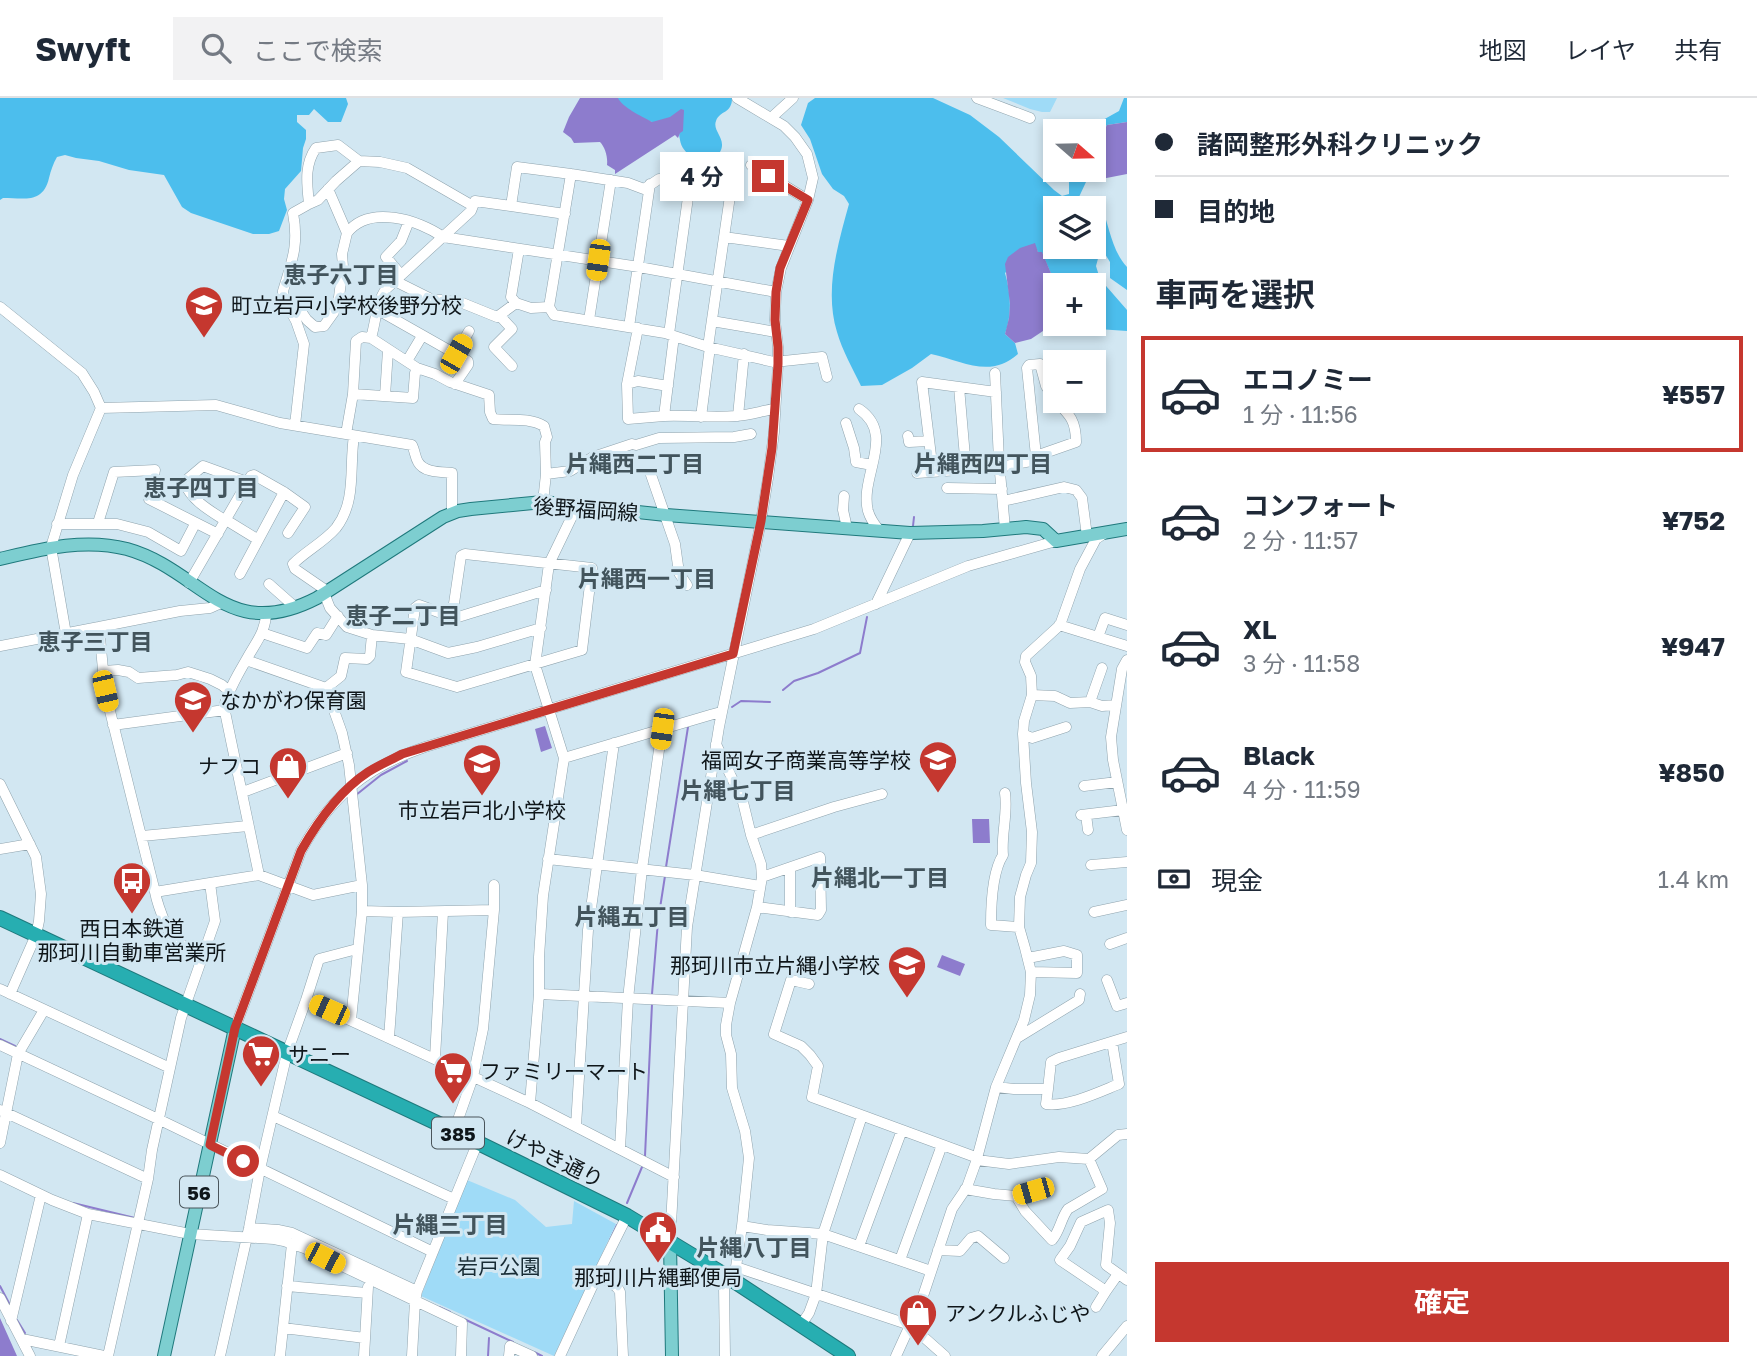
<!DOCTYPE html>
<html lang="ja">
<head>
<meta charset="utf-8">
<style>
	body { margin:0; font-family:"Golos Text","Noto Sans JP",sans-serif; background:#f2f2f3; color:#1f2937; height:100vh; display:flex; flex-direction:column; font-size:26px; white-space:nowrap }
	* { box-sizing:border-box; margin:0 }
	p { font-size:23px; color:#747a83 }
	.icon { flex:none; width:38px; height:38px; fill:none; stroke:currentColor; stroke-width:2; stroke-linecap:round; stroke-linejoin:round }
	.map { position:relative; flex:1; overflow:hidden }
	.sheet { display:flex; flex-direction:column; background:#fff; width:630px }
	.sheet>* { flex:none }
	.hud { display:grid; align-content:center; height:154px; padding:0 28px; background:#fff }
	.needle { width:46px; rotate:110deg }
	.controls { position:absolute; left:1043px; top:21px; display:grid; gap:14px }
	.controls a { display:grid; place-items:center; width:63px; height:63px; border-radius:0px; background:#fff; box-shadow:0 4px 10px #0003; font-size:35px }
	.end { position:absolute; width:32px; height:32px; margin:-16px; border:9px solid #c5372f; background:#fff; box-shadow:0 0 0 4px #fff }
	.from { border-radius:50% }
	.bubble { position:absolute; height:49px; border-radius:0px; background:#fff; box-shadow:0 4px 10px #0003; font-size:23px; font-weight:700; line-height:49px; text-align:center }
	.car { position:absolute; width:21px; height:42px; margin:-21px -10px; border-radius:9px; box-shadow:0 0 5px 2px #0007; background:linear-gradient(#f5c518 24%,#345 0 40%,#f5c518 0 76%,#345 0 86%,#f5c518 0) }
	.hud b { display:flex; align-items:center; gap:24px; height:66px; font-size:26px }
	.hud b+b { border-top:2px solid #e0e1e3 }
	.hud i { width:18px; height:18px; background:#1f2937 }
	ul { padding:0; list-style:none }
	li { display:flex; align-items:center; gap:21px; height:116px; margin:0 14px 10px; padding:0 14px; border:4px solid transparent; border-radius:0px }
	li div { flex:1 }
	li b { display:block; font-size:26px }
	li em { font-style:normal; font-weight:700 }
	li.active { border-color:#c5372f }
	li>.icon { width:63px; height:63px; stroke-width:1.5 }
	h2 { padding:0 28px; font-size:32px; line-height:84px }
	.pay { display:flex; align-items:center; gap:18px; height:77px; padding:0 28px; font-size:26px }
	.pay p { margin-inline-start:auto }
	.cta { display:flex; gap:14px; margin-top:auto; padding:14px 28px }
	.cta a { flex:1; height:80px; border-radius:0px; background:#c5372f; color:#fff; font-size:28px; font-weight:700; line-height:80px; text-align:center }
	header { display:flex; align-items:center; gap:42px; box-sizing:border-box; height:98px; padding:0 35px; background:#fff; border-bottom:2px solid #e0e1e3 }
	header strong { font-size:33px }
	nav { display:flex; gap:38px; margin-inline-start:auto; font-size:24px }
	.search { width:490px; height:63px; background:#f2f2f3; display:flex; align-items:center; gap:18px; box-sizing:border-box; padding:0 24px; border-radius:0px; color:#747a83; font-size:26px }
	main { display:flex; flex:1; min-height:0 }
	.map>svg:first-child { display:block }
</style>
</head>
<body>
<header>
<strong>Swyft</strong>
<div class="search"><svg class="icon" aria-label="search" viewBox="0 0 24 24"><circle cx="10" cy="10" r="6"/><path d="M15 15l6 6"/></svg>ここで検索</div>
<nav><a>地図</a><a>レイヤ</a><a>共有</a></nav>
</header>
<main>
<div class="map">
<svg width="1127" height="1258" viewBox="0 0 1127 1258">
	<rect width="100%" height="100%" fill="#d2e7f2"/>
	<path fill="#9fdbf7" d="M1003,0H1057L1050,14H1042L1030,11Z
		M467,1082L515,1102L546,1129L572,1126L574,1103L616,1126L554,1258L421,1198Z"/>
	<path fill="#4cbeed" fill-rule="evenodd" d="M0,0H346L348,6L341,24H328L314,11L309,17H297V24L306,32V41L303,50L301,73L285,91L284,101L287,112L279,133L269,136H253L191,115L182,109L164,77L129,72L99,63L76,60L65,57L57,59C53,66 51,72 49,80C43,106 24,100 3,100L0,102Z
		M615,0H732C732,16 720,12 716,23C711,36 736,44 710,65C698,64 682,56 680,42C678,35 680,26 681,19L659,27L628,14Z
		M815,0H933L970,17L999,39L1054,92L1062,98L1069,96V72H1079L1077,77L1086,84L1079,99L1086,104L1102,109C1109,128 1112,153 1127,169V192L1110,180V164L1105,156L1099,157L1096,168L1100,181L1127,212V233L1098,231L1086,227L1094,226V187H1056L1042,155L1038,154L1034,146L1005,175C1011,195 1012,217 1005,236L1015,245L1018,256C990,281 963,263 931,256L912,270L882,287L861,288C853,271 842,252 837,234C824,192 838,146 849,106L844,98L833,91L822,76L810,41L801,27L808,5ZM1055,110H1094V149H1055Z
		M1124,0H1127V24L1107,27L1103,34L1094,38V33H1083L1119,13Z"/>
	<path fill="#8d7ccd" d="M580,0H618C622,9 641,18 652,24L670,19L681,11L684,12L683,33L680,35L678,40L675,37L615,76V72L607,67C608,59 605,49 600,44L574,45L571,40L563,34L569,19Z
		M1127,24V76L1086,84L1077,77L1079,72H1094V38L1103,34L1107,27Z
		M1035,145L1038,154H1042L1056,187L1055,225L1031,241L1015,245L1005,236L1009,220L1010,206L1005,166L1008,159L1020,150Z
		M545,628L552,650L541,654L535,631Z
		M972,721H989L990,745H973Z
		M942,857L965,866L960,878L937,869Z
		M0,1220L17,1258H0Z"/>
	<g fill="none" stroke-linecap="round" stroke-linejoin="round">
		<path stroke="#8d7ccd" stroke-width="2" d="M913,428L914,419
			M783,592L794,583L818,575L860,555L867,519
			M732,609L741,603L770,604
			M356,697L381,677L407,663
			M666,769L688,629
			M652,896L658,823L665,778
			M0,941L15,948
			M645,1058L652,906
			M73,1105L135,1120
			M627,1105L642,1069
			M610,1142L617,1127
			M0,1188L10,1207
			M439,1209L450,1214
			M464,1221L513,1244
			M17,1222L25,1235
			M534,1254L542,1258
			M488,1258L489,1240"/>
		<g stroke="#8fa3ad" stroke-width="11">
			<path id="minor" d="M977,0L1030,20
				M771,20L793,0
				M751,67L808,102
				M571,76L628,85L644,91L659,81L716,89L722,95L730,98L708,249
				M309,106L318,102L336,83L359,63
				M473,108L475,103L511,108
				M347,135C369,106 419,122 443,139L639,169L776,194
				M724,139L789,148
				M401,177L386,159L401,143L409,123
				M396,181L399,185L431,201L460,204L497,219L516,205L531,210L549,209L554,217L665,235L708,249L774,264L822,259L827,279
				M516,205L511,199L519,151
				M286,206H296L307,222L315,229L324,228L334,214L339,199L343,169L342,156L347,135L328,91
				M0,209L82,275L94,294L101,310L73,377L51,449L66,536
				M549,209L571,76L517,69L511,108L565,116
				M378,212L468,263V267L455,286
				M500,218L512,231L494,249L512,268
				M589,222L611,82
				M712,223L776,234
				M629,229L650,86
				M669,236L690,85
				M674,238L664,318C688,317 712,320 736,318C749,317 762,313 774,311
				M371,240L417,270L435,276L450,284L489,297L490,314L493,321C510,323 528,319 544,328L547,339L545,344L546,376L543,404
				M456,256L469,233
				M407,263L422,238
				M995,275L999,363L1005,431
				M627,286L638,230
				M959,289L966,371
				M353,296L413,300L415,275L417,270
				M385,298L388,252
				M101,310L216,307L280,325L412,347C415,353 415,359 418,364C424,375 442,374 452,375V415
				M859,311C897,337 859,378 868,413C870,420 874,426 879,432
				M664,318L628,321L627,286L638,283L668,288
				M738,318L744,256
				M701,319L710,249
				M846,325L854,350L856,364L872,367
				M295,327L304,246L296,223L283,199V193C292,163 299,147 293,115L309,106C307,86 304,67 316,50L338,47L359,63L380,64L407,70L473,108L471,113L386,191C376,205 376,223 371,240L362,239L356,243L353,296L346,336
				M908,338L909,344L929,343
				M1036,358L1027,270L1029,267L1040,266L1046,288L1055,302
				M650,374L675,446L679,475L687,487
				M933,374L922,284L996,294
				M917,375L1000,369L1031,363L1036,358L1076,344C1076,323 1070,317 1056,303
				M546,376L570,373L593,359L632,346L636,347L659,340L734,339L751,336
				M947,390L1002,391
				M844,398L843,412L847,430
				M1003,403L1064,389L1076,392L1082,400L1087,438
				M226,422L257,441
				M226,423C209,412 192,403 184,384L203,368L247,384
				M98,425L114,374L155,372L149,401L218,436
				M57,426H117L148,434L181,453L195,426
				M465,456L592,470L582,552L457,589L406,574L415,510L419,507L452,519L461,458Z
				M240,476L284,394
				M189,485L251,378L254,377L284,394L305,409L288,435
				M269,486L295,509
				M327,493L295,471L293,466C306,453 324,444 336,430C357,403 349,368 354,338
				M324,495L330,510L347,529L372,537L370,558L367,561L345,560L341,578L326,590
				M876,506L910,435
				M452,519L455,520L546,492
				M1059,527L1127,548
				M99,529L180,513L210,510L221,505
				M262,535L307,550L317,535L326,537L338,518
				M372,537L410,541L448,555L477,549L541,530
				M1098,539L1105,520L1127,527
				M0,548L99,529L105,593L155,794
				M246,562L326,590
				M1127,562L1122,571L1111,639L1113,662L1127,732
				M103,573L118,572L129,574L138,580L177,577L188,574L210,581L222,587L229,593
				M1032,597L1055,598L1070,605L1090,604L1102,608L1116,607
				M1090,604L1102,570
				M113,627L225,612
				M1023,636L1032,640L1066,629
				M716,646L743,704L751,737L761,766L762,779L757,809L730,905L726,927V937L731,956L732,990L745,1033L749,1060L742,1128L736,1169L728,1179L724,1188L725,1258
				M564,660L710,617L721,614
				M0,686L36,759L41,796L39,823L36,837L10,896
				M1084,688L1117,684
				M243,694L347,655
				M1005,695C1008,716 1001,737 1003,757C992,774 991,807 991,827L1019,829
				M1081,717L1123,712
				M1086,717L1088,732
				M751,737L834,709L882,696
				M142,738L248,728
				M0,751L30,746
				M548,761L695,777L760,788
				M1091,767L1127,764
				M259,777L224,609C229,590 240,573 249,557C257,543 266,532 266,515
				M210,785L259,777L313,797L362,787L349,667L342,635L326,590
				M757,809L818,817L821,812L820,759L762,779
				M362,813L398,814L494,812
				M790,814V770
				M1094,814L1127,807
				M1110,846L1127,840
				M1028,860L1064,853L1077,857V875L1031,874
				M1107,882L1117,908L1127,905
				M809,886L791,882L774,936L801,948L810,957L818,968L812,999L978,1060
				M0,891L170,970
				M539,896L730,905
				M306,902L319,861L357,851
				M351,922L362,813V787
				M235,930L301,753C331,698 366,669 425,649L814,531L968,468L1056,443
				M389,940L398,814
				M1017,940L1079,902L1080,896
				M0,947L158,1021L433,1154
				M435,960L443,814
				M996,989L1014,991H1048L1051,964L1059,960L1127,939
				M1048,991L1046,1006C1068,1009 1099,994 1119,986L1112,944
				M530,1005L539,896V859L543,798L564,660L535,567L549,466L577,408
				M0,1012L148,1081
				M273,1018L454,1101
				M576,1028L588,832L614,645
				M454,1033L473,979L483,931L494,812V787
				M0,1045L18,956L44,912
				M620,1051L628,901L642,771L662,631
				M977,1062L1009,1066L1059,1059L1089,1061L1118,1037L1127,1036
				M0,1077L52,1102L88,1116L190,1136L274,1141L284,1143L304,1150L462,1225L461,1258
				M965,1091L994,1096L1016,1098L1025,1113L1052,1142C1060,1133 1061,1120 1068,1111L1102,1091L1089,1061
				M1016,1098L1033,1093
				M742,1128L767,1132L823,1136L931,1173
				M249,1130L278,1132L292,1135L417,1193
				M670,1145L687,829L719,629L761,423L768,380L774,334L778,266V249L775,222L776,194L781,170L808,102L813,80L807,56L795,39L784,28L737,0
				M859,1148L902,1032
				M938,1152L960,1153L971,1140L978,1138L1004,1160
				M900,1162L942,1047
				M736,1169L910,1227L945,1258
				M1118,1176L1106,1193L1060,1162L1070,1148L1081,1124L1108,1112L1110,1125L1106,1167L1127,1182
				M597,1178C605,1182 617,1186 620,1194L623,1258
				M287,1188L367,1195
				M0,1200L30,1258
				M1096,1209L1106,1193
				M11,1223L41,1097
				M801,1227L809,1215L816,1196L823,1136L862,1018
				M283,1230L365,1240
				M22,1241L104,1258
				M59,1248L88,1116
				M108,1258L148,1081L152,1052L181,920L215,823L210,785L155,794C158,811 166,826 172,842L202,856
				M220,1258L249,1130L260,1071L287,955L306,902L530,1005L674,1079
				M280,1258L292,1146
				M364,1258L368,1189
				M412,1258L415,1203L417,1193L477,1046
				M509,1258L510,1248L532,1258
				M560,1258L597,1178L627,1118
				M896,1258L922,1201L952,1111L967,1089L976,1064L996,989L1024,922L1030,897L1031,874L1025,850L1019,829L1020,799L1026,777L1031,765L1032,734L1026,685L1023,636L1024,623L1032,597L1031,578L1025,564L1026,558L1060,527L1080,471L1096,441L1105,435
				M1102,1258L1127,1228"/>
		</g>
		<g stroke="#1f797c" stroke-width="14">
			<path id="major" d="M0,461C42,451 84,440 127,451C202,472 226,547 317,500L443,419L458,413L471,411L543,404L666,417L910,435L983,433L1026,429L1043,431L1056,443L1127,431
				M670,1145L672,1258
				M164,1258L235,930"/>
		</g>
		<g stroke="#1f797c" stroke-width="16">
			<path id="highway" d="M0,820L454,1033L627,1118L728,1179L848,1258"/>
		</g>
		<use href="#minor" stroke="#fff" stroke-width="10"/>
		<use href="#major" stroke="#7dced0" stroke-width="12"/>
		<use href="#highway" stroke="#27aeb1" stroke-width="14"/>
	</g>
	<g fill="none" stroke-linecap="round" stroke-linejoin="round">
		<path stroke="#c5372f" stroke-width="9" d="M243,1063L210,1047L235,930L301,753C318,723 339,693 368,674C379,667 391,662 402,656L733,556L761,423L772,350L778,266V249L775,222L776,194L780,170L808,102L768,78"/>
	</g>
	<defs>
		<g id="school-pin" transform="scale(2.0125)"><path d="M0 17L-7.5 6A9.5 9.5 0 1 1 7.5 6Z" fill="#c5372f" stroke="#d2e7f2"/><path d="M0-5L7-2L0 1L-7-2ZM-4 1L0 2.5L4 1V4Q0 6-4 4Z" fill="#fff"/></g>
		<g id="shop-pin" transform="scale(2.0125)"><path d="M0 17L-7.5 6A9.5 9.5 0 1 1 7.5 6Z" fill="#c5372f" stroke="#d2e7f2"/><path d="M-5-2.5h2.3a2.7 3.5 0 0 1 5.4 0H5L5.5 6h-11ZM-1.5-2.5h3a1.5 2.3 0 0 0-3 0Z" fill="#fff"/></g>
		<g id="bus-pin" transform="scale(2.0125)"><path d="M0 17L-7.5 6A9.5 9.5 0 1 1 7.5 6Z" fill="#c5372f" stroke="#d2e7f2"/><path d="M-5-6H5V4H4V6H2V4H-2V6H-4V4H-5ZM-3.5-4V0h7V-4ZM-3.5 1.2v1.5H-2V1.2ZM2 1.2v1.5H3.5V1.2Z" fill="#fff"/></g>
		<g id="supermarket-pin" transform="scale(2.0125)"><path d="M0 17L-7.5 6A9.5 9.5 0 1 1 7.5 6Z" fill="#c5372f" stroke="#d2e7f2"/><path d="M-6-5.5h2.5l.6 2H6L4.5 2H-2.5L-4.4-4H-6ZM-1.5 3.2a1.3 1.3 0 1 0 .1 0ZM3 3.2a1.3 1.3 0 1 0 .1 0Z" fill="#fff"/></g>
		<g id="civic-pin" transform="scale(2.0125)"><path d="M0 17L-7.5 6A9.5 9.5 0 1 1 7.5 6Z" fill="#c5372f" stroke="#d2e7f2"/><path d="M-.6-6.5H3V-4.5H.6V-3L4-1V1h2V6H-6V1h2V-1L-.6-3ZM-1.2 2.5V6h2.4V2.5Z" fill="#fff"/></g>
	</defs>
	<g fill-rule="evenodd">
		<use href="#school-pin" x="204" y="207"/>
		<use href="#school-pin" x="193" y="602"/>
		<use href="#school-pin" x="938" y="662"/>
		<use href="#school-pin" x="482" y="665"/>
		<use href="#shop-pin" x="288" y="668"/>
		<use href="#bus-pin" x="132" y="783"/>
		<use href="#school-pin" x="907" y="867"/>
		<use href="#supermarket-pin" x="261" y="956"/>
		<use href="#supermarket-pin" x="453" y="973"/>
		<use href="#civic-pin" x="658" y="1132"/>
		<use href="#shop-pin" x="918" y="1215"/>
	</g>
	<g text-anchor="middle" dominant-baseline="central" stroke-width="6" stroke-linejoin="round" paint-order="stroke">
		<g fill="#d2e7f2" stroke="#4a555b" stroke-width="2">
			<rect x="432" y="1019.5" width="52" height="31" rx="5"/>
			<rect x="180" y="1078.5" width="38" height="31" rx="5"/>
		</g>
		<g font-size="19" font-weight="bold" fill="#0f161a">
			<text x="458" y="1035">385</text>
			<text x="199" y="1094">56</text>
		</g>
		<g font-size="21" fill="#0f161a" stroke="#d2e7f2" text-anchor="start">
			<text x="231" y="207">町立岩戸小学校後野分校</text>
			<text x="220" y="602">なかがわ保育園</text>
			<text x="911" y="662" text-anchor="end">福岡女子商業高等学校</text>
			<text x="261" y="668" text-anchor="end">ナフコ</text>
			<text x="482" y="712" text-anchor="middle">市立岩戸北小学校</text>
			<text x="132" y="830" text-anchor="middle">西日本鉄道<tspan x="132" dy="24">那珂川自動車営業所</tspan></text>
			<text x="880" y="867" text-anchor="end">那珂川市立片縄小学校</text>
			<text x="288" y="956">サニー</text>
			<text x="480" y="973">ファミリーマート</text>
			<text x="658" y="1179" text-anchor="middle">那珂川片縄郵便局</text>
			<text x="945" y="1215">アンクルふじや</text>
		</g>
		<g font-size="21" fill="#0f161a" stroke="#d2e7f2">
			<text transform="translate(586 411) rotate(4)">後野福岡線</text>
			<text transform="translate(555 1060) rotate(26)">けやき通り</text>
		</g>
		<g font-size="21" fill="#182c35" stroke="#d2e7f2">
			<text x="499" y="1168">岩戸公園</text>
		</g>
		<g font-size="23" font-weight="bold" fill="#42545c" stroke="#d2e7f2">
			<text x="341" y="176">恵子六丁目</text>
			<text x="635" y="365">片縄西二丁目</text>
			<text x="983" y="365">片縄西四丁目</text>
			<text x="201" y="389">恵子四丁目</text>
			<text x="647" y="480">片縄西一丁目</text>
			<text x="403" y="517">恵子二丁目</text>
			<text x="95" y="543">恵子三丁目</text>
			<text x="738" y="692">片縄七丁目</text>
			<text x="880" y="779">片縄北一丁目</text>
			<text x="632" y="818">片縄五丁目</text>
			<text x="450" y="1126">片縄三丁目</text>
			<text x="754" y="1149">片縄八丁目</text>
		</g>
	</g>
</svg>
<div class="controls">
<a><svg class="needle" viewBox="-14 -14 28 28"><path d="M0-13l5 13h-10z" fill="#e53935"/><path d="M0 13l5-13h-10z" fill="#747a83"/></svg></a>
<a><svg class="icon" aria-label="layers" viewBox="0 0 24 24"><path d="M12 4l9 5-9 5-9-5zM3 14l9 5 9-5"/></svg></a>
<a>+</a>
<a>−</a>
</div>
<i class="end from" style="left:243px;top:1063px"></i>
<i class="end" style="left:768px;top:78px"></i>
<div class="bubble" style="left:660px;top:54px;width:84px">4 分</div>
<i class="car" style="left:598px;top:162px;rotate:188deg"></i>
<i class="car" style="left:456px;top:256px;rotate:30deg"></i>
<i class="car" style="left:105px;top:593px;rotate:167deg"></i>
<i class="car" style="left:662px;top:631px;rotate:188deg"></i>
<i class="car" style="left:329px;top:912px;rotate:294deg"></i>
<i class="car" style="left:1033px;top:1093px;rotate:254deg"></i>
<i class="car" style="left:325px;top:1160px;rotate:117deg"></i>
</div>
<section class="sheet">
<div class="hud">
<b><i class="from"></i>諸岡整形外科クリニック</b>
<b><i></i>目的地</b>
</div>
<h2>車両を選択</h2>
<ul>
<li class="active"><svg class="icon" aria-label="car" viewBox="0 0 24 24"><path d="M5 17H2v-5l4-1 3-4h7l3 4 3 1v5h-3M9 17h6M6 11h13"/><circle cx="7" cy="17" r="2"/><circle cx="17" cy="17" r="2"/></svg><div><b>エコノミー</b><p>1 分 · 11:56</p></div><em>¥557</em></li>
<li><svg class="icon" aria-label="car" viewBox="0 0 24 24"><path d="M5 17H2v-5l4-1 3-4h7l3 4 3 1v5h-3M9 17h6M6 11h13"/><circle cx="7" cy="17" r="2"/><circle cx="17" cy="17" r="2"/></svg><div><b>コンフォート</b><p>2 分 · 11:57</p></div><em>¥752</em></li>
<li><svg class="icon" aria-label="car" viewBox="0 0 24 24"><path d="M5 17H2v-5l4-1 3-4h7l3 4 3 1v5h-3M9 17h6M6 11h13"/><circle cx="7" cy="17" r="2"/><circle cx="17" cy="17" r="2"/></svg><div><b>XL</b><p>3 分 · 11:58</p></div><em>¥947</em></li>
<li><svg class="icon" aria-label="car" viewBox="0 0 24 24"><path d="M5 17H2v-5l4-1 3-4h7l3 4 3 1v5h-3M9 17h6M6 11h13"/><circle cx="7" cy="17" r="2"/><circle cx="17" cy="17" r="2"/></svg><div><b>Black</b><p>4 分 · 11:59</p></div><em>¥850</em></li>
</ul>
<div class="pay"><svg class="icon" aria-label="cash" viewBox="0 0 24 24"><path d="M3 7h18v10H3z"/><circle cx="12" cy="12" r="2"/></svg>現金<p>1.4 km</p></div>
<div class="cta"><a>確定</a></div>
</section>
</main>
</body>
</html>
